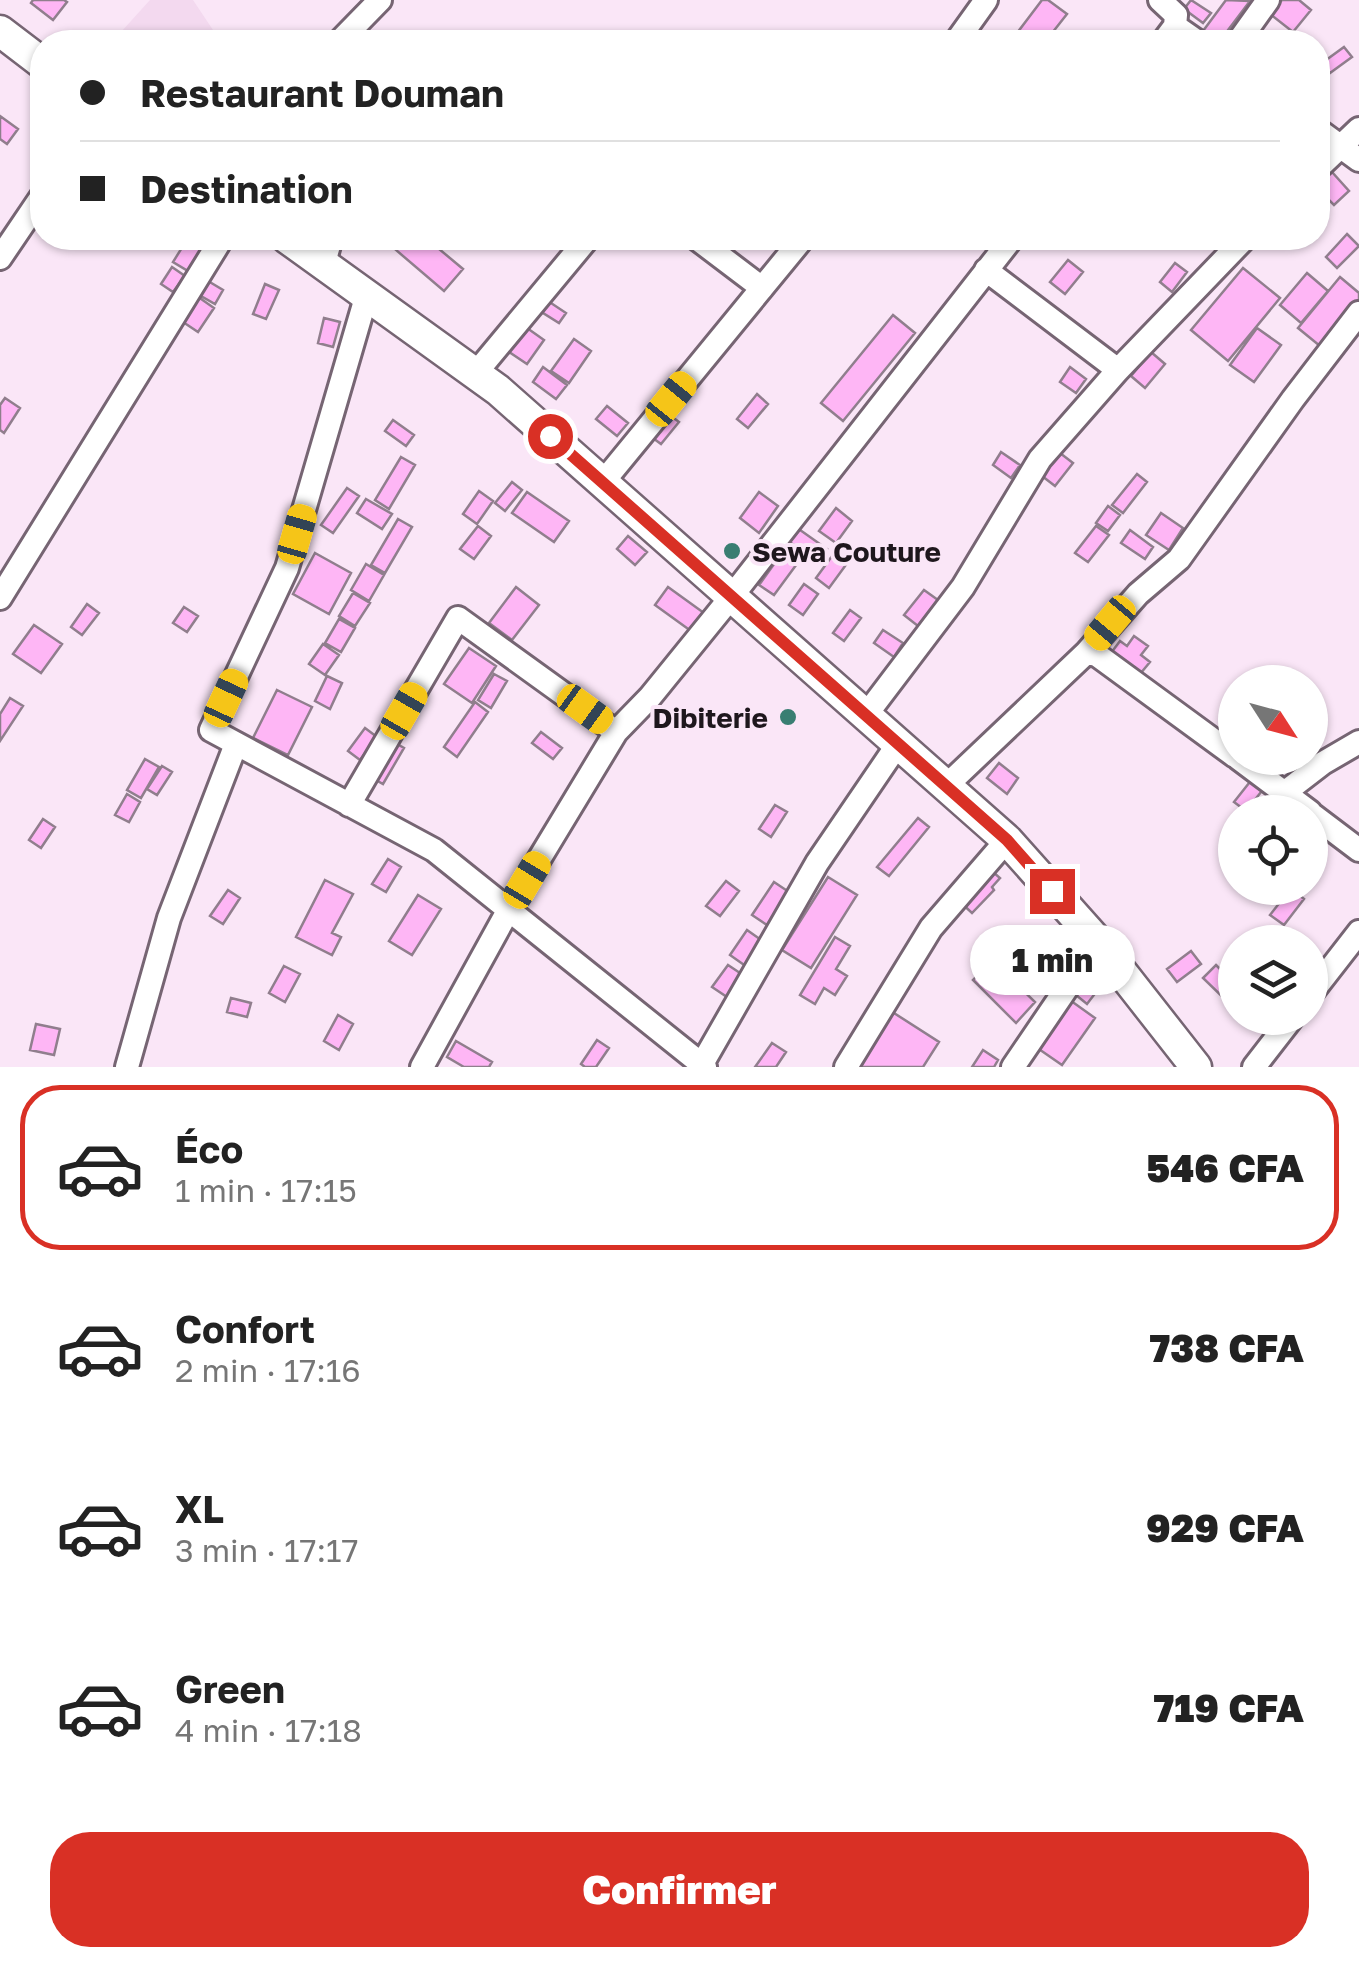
<!DOCTYPE html>
<html lang="fr">
<head>
<meta charset="utf-8">
<style>
	body { margin:0; font-family:"Golos Text",sans-serif; background:#f6f6f6; color:#222; height:100vh; display:flex; flex-direction:column; font-size:38px; white-space:nowrap }
	* { box-sizing:border-box; margin:0 }
	p { font-size:32px; color:#767676 }
	.icon { flex:none; width:55px; height:55px; fill:none; stroke:currentColor; stroke-width:2; stroke-linecap:round; stroke-linejoin:round }
	.map { position:relative; height:1067px; overflow:hidden }
	.side { display:flex; flex-direction:column; background:#fff; flex:1 }
	.side>* { flex:none }
	.banner { position:absolute; left:30px; top:30px; width:1300px; height:220px; border-radius:40px; box-shadow:0 2px 8px #0004; display:grid; align-content:center; height:220px; padding:0 50px; background:#fff }
	.needle { width:65px; rotate:126deg }
	.tools { position:absolute; left:1218px; top:665px; display:grid; gap:20px }
	.tools a { display:grid; place-items:center; width:110px; height:110px; border-radius:50%; background:#fff; box-shadow:0 2px 8px #0004; font-size:50px }
	.end { position:absolute; width:45px; height:45px; margin:-22px; border:12px solid #d93025; background:#fff; box-shadow:0 0 0 5px #fff }
	.from { border-radius:50% }
	.bubble { position:absolute; height:70px; border-radius:35px; background:#fff; box-shadow:0 2px 8px #0004; font-size:32px; font-weight:800; line-height:70px; text-align:center }
	.car { position:absolute; width:30px; height:60px; margin:-30px -15px; border-radius:12px; box-shadow:0 0 8px 2px #0007; background:linear-gradient(#f5c518 24%,#345 0 40%,#f5c518 0 76%,#345 0 86%,#f5c518 0) }
	.banner b { display:flex; align-items:center; gap:35px; height:95px; font-size:38px }
	.banner b+b { border-top:2px solid #e0e0e0 }
	.banner i { width:25px; height:25px; background:#222 }
	ul { padding:18px 0 0; list-style:none }
	li { display:flex; align-items:center; gap:30px; height:165px; margin:0 20px 15px; padding:0 30px; border:5px solid transparent; border-radius:40px }
	li div { flex:1 }
	li b { display:block; font-size:38px }
	li em { font-style:normal; font-weight:800 }
	li.selected { border-color:#d93025 }
	li>.icon { width:90px; height:90px; stroke-width:1.5 }
	.action { display:flex; gap:20px; margin-top:auto; padding:20px 50px }
	.action a { flex:1; height:115px; border-radius:40px; background:#d93025; color:#fff; font-size:40px; font-weight:800; line-height:115px; text-align:center }
	.map>svg:first-child { display:block }
</style>
</head>
<body>
<div class="map">
<svg width="1359" height="1067" viewBox="0 0 1359 1067">
	<rect width="100%" height="100%" fill="#fae6f7"/>
	<path fill="#f3d9ef" d="M150,0H193L221,42H112Z"/>
	<path fill="#feb6f5" stroke="#907e8d" stroke-width="2.5" d="M33,0H64L67,2L53,20L31,3Z
		M1042,0H1048L1067,14L1045,42H1021L1014,37Z
		M1191,0L1211,13L1203,23L1184,9Z
		M1226,0L1250,1L1219,42L1203,31Z
		M1282,0H1299L1311,10L1293,32L1270,14Z
		M1344,47L1352,57L1330,73L1322,63Z
		M0,116L18,129L7,144L0,139Z
		M1332,172L1349,191L1334,205L1327,198L1318,206V185Z
		M1347,234L1359,246L1337,268L1326,257Z
		M188,238L203,246L188,271L173,262Z
		M407,238H426L463,269L444,291L396,250Z
		M1068,260L1083,272L1065,294L1050,282Z
		M1175,263L1187,272L1172,292L1160,282Z
		M172,267L185,276L173,292L161,284Z
		M1243,268L1280,298L1228,361L1191,330Z
		M1307,273L1328,291L1301,323L1280,305Z
		M1340,277L1359,293V299L1320,346L1298,328Z
		M203,278L223,290L215,304L194,292Z
		M265,284L279,290L266,319L253,314Z
		M194,294L214,308L198,332L177,318Z
		M539,295L566,313L559,323L532,306Z
		M893,315L915,333L843,421L821,403Z
		M324,318L340,322L333,347L318,343Z
		M520,323L544,340L527,364L503,348Z
		M1257,328L1281,345L1254,382L1230,365Z
		M574,339L591,351L569,383L551,371Z
		M1151,352L1165,364L1145,388L1131,376Z
		M543,367L567,385L556,399L533,382Z
		M1070,367L1086,379L1076,393L1060,382Z
		M757,394L768,404L748,428L737,419Z
		M5,398L20,408L4,433L0,430V405Z
		M607,406L628,423L617,436L596,419Z
		M663,410L679,422L661,444L646,433Z
		M393,420L414,435L406,446L385,431Z
		M1001,452L1020,465L1011,478L993,465Z
		M1060,453L1073,463L1055,486L1042,476Z
		M401,457L415,465L389,509L375,500Z
		M1137,474L1147,482L1123,513L1112,505Z
		M512,482L522,490L505,511L495,503Z
		M347,488L359,496L333,533L321,525Z
		M479,491L493,501L477,524L463,514Z
		M527,492L569,521L554,542L512,513Z
		M759,492L778,506L759,533L740,518Z
		M366,499L392,514L382,529L357,513Z
		M1108,506L1120,515L1108,531L1096,523Z
		M836,508L852,521L836,543L819,531Z
		M1161,513L1183,528L1169,550L1146,535Z
		M398,519L412,527L385,573L371,565Z
		M793,525L827,549L818,562L784,538Z
		M478,526L491,536L474,559L460,549Z
		M1096,526L1109,535L1088,562L1075,553Z
		M1130,530L1153,547L1145,559L1121,543Z
		M628,536L647,552L635,565L617,549Z
		M787,546L802,557L774,595L759,585Z
		M835,552L848,562L829,588L816,578Z
		M315,553L351,573L329,614L293,594Z
		M366,564L384,575L369,601L351,590Z
		M804,584L818,594L803,615L789,605Z
		M516,587L539,605L512,640L489,623Z
		M668,587L704,613L691,631L655,605Z
		M924,590L938,600L918,626L904,615Z
		M353,593L370,603L355,626L339,616Z
		M87,604L99,613L82,635L71,627Z
		M184,607L198,616L187,632L173,623Z
		M850,610L861,618L844,641L833,633Z
		M339,619L355,628L341,652L325,643Z
		M34,625L62,644L41,673L13,654Z
		M883,630L903,643L894,657L874,643Z
		M1134,636L1148,646L1141,655L1150,662L1140,674L1111,653L1120,641L1127,646Z
		M323,644L339,655L325,675L309,664Z
		M469,648L496,666L472,703L444,684Z
		M494,674L507,681L491,708L478,700Z
		M327,676L342,683L330,709L315,701Z
		M277,690L312,707L288,755L253,738Z
		M10,698L23,706L0,741V714Z
		M475,702L488,712L457,757L444,747Z
		M365,728L377,737L360,760L348,751Z
		M541,732L562,748L553,759L532,743Z
		M390,740L404,748L383,784L369,776Z
		M145,759L159,767L141,798L127,790Z
		M999,763L1018,778L1007,794L987,778Z
		M162,766L172,772L157,795L147,789Z
		M1253,778L1265,787L1246,811L1234,802Z
		M127,794L140,802L129,822L115,815Z
		M775,805L787,812L771,837L759,829Z
		M918,818L929,827L889,876L877,867Z
		M43,819L55,827L41,848L29,840Z
		M388,859L401,867L386,892L372,884Z
		M993,872L1000,878L992,887L994,890L972,913L957,899Z
		M828,877L857,895L811,968L782,950Z
		M325,880L353,894L332,933L341,937L332,955L296,937Z
		M726,881L739,891L720,916L706,906Z
		M774,882L789,892L767,925L752,915Z
		M1291,888L1304,899L1284,925L1270,915Z
		M228,890L240,898L223,924L210,916Z
		M418,895L441,909L412,955L389,941Z
		M747,930L764,942L747,967L730,955Z
		M835,937L850,946L836,969L847,976L835,995L824,988L815,1004L800,995Z
		M1044,938L1065,953L1037,993L1016,978Z
		M1011,941L1022,951L1003,971L1035,1002L1016,1023L973,980Z
		M1191,951L1201,964L1177,982L1167,969Z
		M728,965L743,975L727,997L712,987Z
		M1216,965L1235,984V1009L1203,978Z
		M284,966L300,974L285,1002L269,993Z
		M1089,978L1100,987L1087,1004L1076,995Z
		M231,998L251,1003L247,1017L227,1012Z
		M1067,998L1095,1018L1062,1065L1033,1045Z
		M880,1004L939,1042L923,1067H851Z
		M338,1015L353,1024L339,1050L324,1041Z
		M36,1024L60,1029L54,1055L30,1050Z
		M597,1040L609,1048L596,1067H585L581,1064Z
		M456,1041L492,1062L489,1067H464L447,1057Z
		M772,1043L786,1052L776,1067H755Z
		M983,1050L998,1060L994,1067H972Z"/>
	<g fill="none" stroke-linecap="round" stroke-linejoin="round">
		<g stroke="#766573" stroke-width="28">
			<path id="street" d="M1160,0L1176,15L1175,26L1163,42
				M1175,26L1198,42
				M339,42L380,0
				M956,42L986,0
				M1238,42L1268,0
				M1318,130L1359,160
				M1318,168L1359,129
				M696,238L762,288
				M0,258L42,196
				M324,263L331,238
				M986,270L1118,370
				M367,294L287,568L211,730L434,850L705,1067
				M475,374L588,238
				M603,482L803,238
				M0,598L222,238
				M1086,653L1138,594L1179,559L1293,399L1359,313
				M866,715L963,587L1040,459L1118,370L1245,238
				M1238,758L1310,812
				M946,786L1086,653L1097,655L1235,756
				M1284,793L1323,763L1359,742
				M349,805L458,618L616,732
				M1310,813L1359,850
				M1310,995L1359,932
				M702,1064L817,863L898,744
				M127,1067L169,918L236,744
				M422,1067L509,909L616,732L650,697L732,596L1012,238
				M846,1067L931,928L1007,840
				M1013,1067L1098,942
				M1254,1067L1292,1018"/>
		</g>
		<g stroke="#766573" stroke-width="35">
			<path id="secondary" d="M0,31L42,63
				M287,238L498,390L1007,840L1098,942L1196,1067"/>
		</g>
		<use href="#street" stroke="#fff" stroke-width="22"/>
		<use href="#secondary" stroke="#fff" stroke-width="30"/>
	</g>
	<g fill="none" stroke-linecap="round" stroke-linejoin="round">
		<path stroke="#d93025" stroke-width="12" d="M550,436L1007,840L1052,891"/>
	</g>
	<g fill="#397e72" stroke="#fae6f7" stroke-width="4">
		<circle cx="732" cy="551" r="10"/>
		<circle cx="788" cy="717" r="10"/>
	</g>
	<g text-anchor="middle" dominant-baseline="central" stroke-width="8" stroke-linejoin="round" paint-order="stroke">
		<g font-size="28" font-weight="bold" fill="#1e171d" stroke="#fae6f7" text-anchor="start">
			<text x="752" y="551">Sewa Couture</text>
			<text x="768" y="717" text-anchor="end">Dibiterie</text>
		</g>
	</g>
</svg>
<div class="tools">
<a><svg class="needle" viewBox="-14 -14 28 28"><path d="M0-13l5 13h-10z" fill="#e53935"/><path d="M0 13l5-13h-10z" fill="#767676"/></svg></a>
<a><svg class="icon" aria-label="locate" viewBox="0 0 24 24"><circle cx="12" cy="12" r="6"/><path d="M12 2v4M12 18v4M2 12h4M18 12h4"/></svg></a>
<a><svg class="icon" aria-label="layers" viewBox="0 0 24 24"><path d="M12 4l9 5-9 5-9-5zM3 14l9 5 9-5"/></svg></a>
</div>
<i class="end from" style="left:550px;top:436px"></i>
<i class="end" style="left:1052px;top:891px"></i>
<div class="bubble" style="left:970px;top:925px;width:165px">1 min</div>
<i class="car" style="left:671px;top:399px;rotate:39deg"></i>
<i class="car" style="left:297px;top:534px;rotate:16deg"></i>
<i class="car" style="left:1110px;top:623px;rotate:220deg"></i>
<i class="car" style="left:226px;top:698px;rotate:25deg"></i>
<i class="car" style="left:585px;top:709px;rotate:126deg"></i>
<i class="car" style="left:404px;top:711px;rotate:30deg"></i>
<i class="car" style="left:527px;top:880px;rotate:31deg"></i>
<div class="banner">
<b><i class="from"></i>Restaurant Douman</b>
<b><i></i>Destination</b>
</div>
</div>
<section class="side">
<ul>
<li class="selected"><svg class="icon" aria-label="car" viewBox="0 0 24 24"><path d="M5 17H2v-5l4-1 3-4h7l3 4 3 1v5h-3M9 17h6M6 11h13"/><circle cx="7" cy="17" r="2"/><circle cx="17" cy="17" r="2"/></svg><div><b>Éco</b><p>1 min · 17:15</p></div><em>546 CFA</em></li>
<li><svg class="icon" aria-label="car" viewBox="0 0 24 24"><path d="M5 17H2v-5l4-1 3-4h7l3 4 3 1v5h-3M9 17h6M6 11h13"/><circle cx="7" cy="17" r="2"/><circle cx="17" cy="17" r="2"/></svg><div><b>Confort</b><p>2 min · 17:16</p></div><em>738 CFA</em></li>
<li><svg class="icon" aria-label="car" viewBox="0 0 24 24"><path d="M5 17H2v-5l4-1 3-4h7l3 4 3 1v5h-3M9 17h6M6 11h13"/><circle cx="7" cy="17" r="2"/><circle cx="17" cy="17" r="2"/></svg><div><b>XL</b><p>3 min · 17:17</p></div><em>929 CFA</em></li>
<li><svg class="icon" aria-label="car" viewBox="0 0 24 24"><path d="M5 17H2v-5l4-1 3-4h7l3 4 3 1v5h-3M9 17h6M6 11h13"/><circle cx="7" cy="17" r="2"/><circle cx="17" cy="17" r="2"/></svg><div><b>Green</b><p>4 min · 17:18</p></div><em>719 CFA</em></li>
</ul>
<div class="action"><a>Confirmer</a></div>
</section>
</body>
</html>
